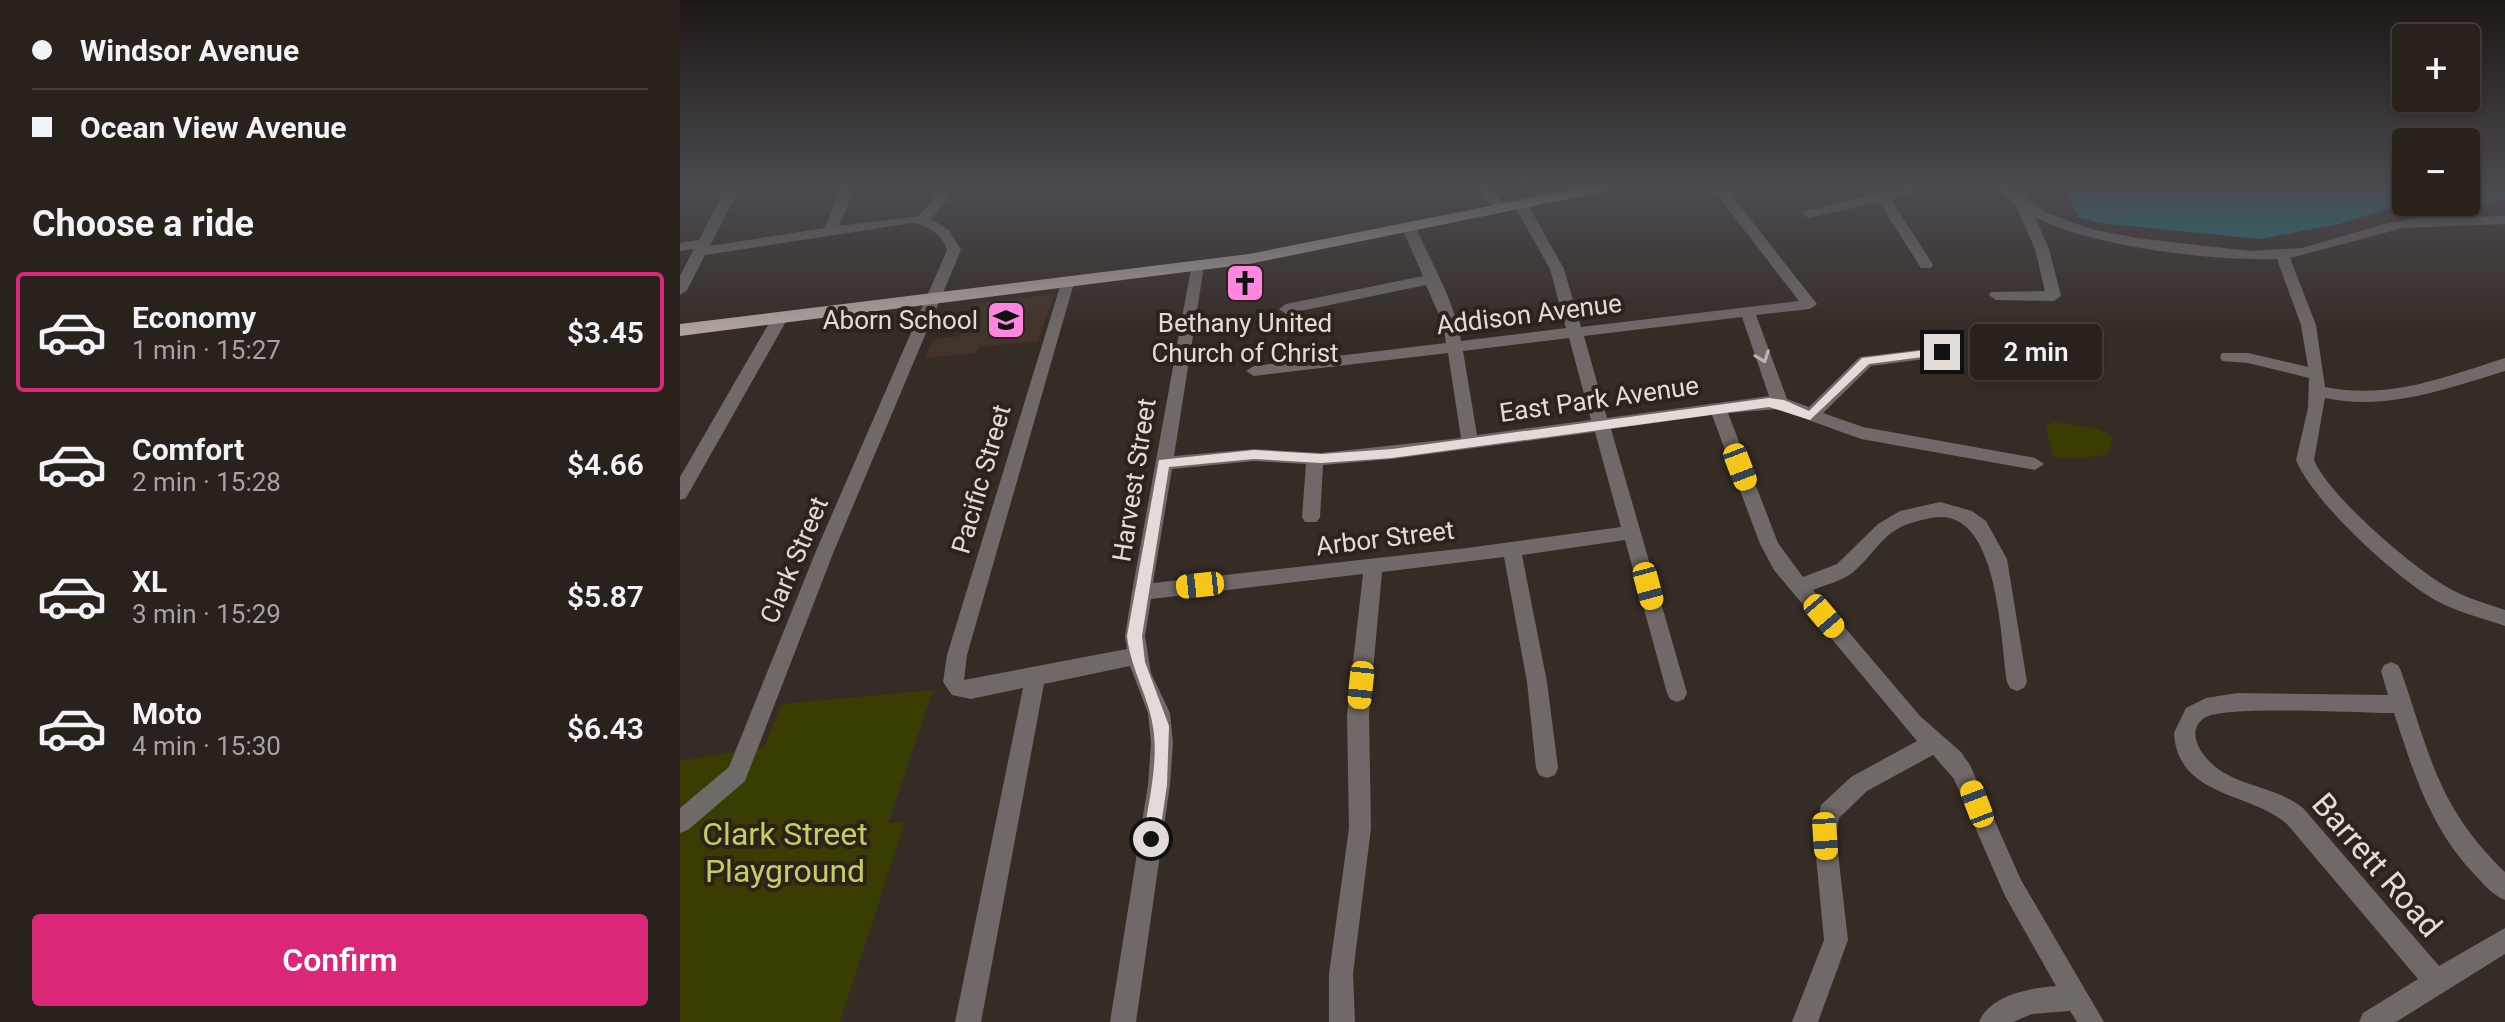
<!DOCTYPE html>
<html lang="en">
<head>
<meta charset="utf-8">
<style>
	body { margin:0; font-family:Roboto,sans-serif; background:#302925; color:#f1f3f6; height:100vh; display:flex; flex-direction:column; font-size:30px; white-space:nowrap }
	* { box-sizing:border-box; margin:0 }
	p { font-size:26px; color:#a5a3a3 }
	.icon { flex:none; width:44px; height:44px; fill:none; stroke:currentColor; stroke-width:2; stroke-linecap:round; stroke-linejoin:round }
	.map { position:relative; flex:1; overflow:hidden }
	.drawer { display:flex; flex-direction:column; background:#28211c; width:680px }
	.drawer>* { flex:none }
	.guide { display:grid; align-content:center; height:176px; padding:0 32px; background:#28211c }
	.fabs { position:absolute; left:1712px; top:24px; display:grid; gap:16px }
	.fabs a { display:grid; place-items:center; width:88px; height:88px; border-radius:8px; background:#28211c; box-shadow:0 4px 12px #0003,0 0 0 2px #443e3b; font-size:40px }
	.end { position:absolute; width:36px; height:36px; margin:-18px; border:10px solid #e2dbd7; background:#111; box-shadow:0 0 0 4px #111 }
	.from { border-radius:50% }
	.bubble { position:absolute; height:56px; border-radius:8px; background:#28211c; box-shadow:0 4px 12px #0003,0 0 0 2px #443e3b; font-size:26px; font-weight:600; line-height:56px; text-align:center }
	.car { position:absolute; width:24px; height:48px; margin:-24px -12px; border-radius:10px; box-shadow:0 0 6px 2px #0007; background:linear-gradient(#f5c518 24%,#345 0 40%,#f5c518 0 76%,#345 0 86%,#f5c518 0) }
	.guide b { display:flex; align-items:center; gap:28px; height:76px; font-size:30px }
	.guide b+b { border-top:2px solid #443e3b }
	.guide i { width:20px; height:20px; background:#f1f3f6 }
	ul { padding:0; list-style:none }
	li { display:flex; align-items:center; gap:24px; height:120px; margin:0 16px 12px; padding:0 16px; border:4px solid transparent; border-radius:8px }
	li div { flex:1 }
	li b { display:block; font-size:30px }
	li em { font-style:normal; font-weight:600 }
	li.active { border-color:#db2777 }
	li>.icon { width:72px; height:72px; stroke-width:1.5 }
	h2 { padding:0 32px; font-size:36px; line-height:96px }
	.primary-button { display:flex; gap:16px; margin-top:auto; padding:16px 32px }
	.primary-button a { flex:1; height:92px; border-radius:8px; background:#db2777; color:#fff; font-size:32px; font-weight:600; line-height:92px; text-align:center }
	main { display:flex; flex:1; min-height:0 }
	.map>svg:first-child { display:block }
</style>
</head>
<body>
<main>
<section class="drawer">
<div class="guide">
<b><i class="from"></i>Windsor Avenue</b>
<b><i></i>Ocean View Avenue</b>
</div>
<h2>Choose a ride</h2>
<ul>
<li class="active"><svg class="icon" aria-label="car" viewBox="0 0 24 24"><path d="M5 17H2v-5l4-1 3-4h7l3 4 3 1v5h-3M9 17h6M6 11h13"/><circle cx="7" cy="17" r="2"/><circle cx="17" cy="17" r="2"/></svg><div><b>Economy</b><p>1 min · 15:27</p></div><em>$3.45</em></li>
<li><svg class="icon" aria-label="car" viewBox="0 0 24 24"><path d="M5 17H2v-5l4-1 3-4h7l3 4 3 1v5h-3M9 17h6M6 11h13"/><circle cx="7" cy="17" r="2"/><circle cx="17" cy="17" r="2"/></svg><div><b>Comfort</b><p>2 min · 15:28</p></div><em>$4.66</em></li>
<li><svg class="icon" aria-label="car" viewBox="0 0 24 24"><path d="M5 17H2v-5l4-1 3-4h7l3 4 3 1v5h-3M9 17h6M6 11h13"/><circle cx="7" cy="17" r="2"/><circle cx="17" cy="17" r="2"/></svg><div><b>XL</b><p>3 min · 15:29</p></div><em>$5.87</em></li>
<li><svg class="icon" aria-label="car" viewBox="0 0 24 24"><path d="M5 17H2v-5l4-1 3-4h7l3 4 3 1v5h-3M9 17h6M6 11h13"/><circle cx="7" cy="17" r="2"/><circle cx="17" cy="17" r="2"/></svg><div><b>Moto</b><p>4 min · 15:30</p></div><em>$6.43</em></li>
</ul>
<div class="primary-button"><a>Confirm</a></div>
</section>
<div class="map">
<svg width="1825" height="1022" viewBox="0 0 1825 1022">
	<rect width="100%" height="100%" fill="#362c26"/>
	<path fill="#43342b" d="M374,294L358,341L299,347L296,353L245,358L253,340L280,336L293,304Z"/>
	<path fill="#393d02" d="M1373,422L1418,429L1433,437L1428,454C1412,457 1389,461 1373,456L1366,427Z
		M253,690L208,823L225,822L160,1022H0V761L84,747L102,704Z"/>
	<path fill="#137b7f" d="M1384,187H1726V202H1786V187H1825V198L1811,204L1707,209L1659,224L1579,239L1420,223L1398,217Z"/>
	<g fill="none" stroke-linecap="round" stroke-linejoin="round">
		<path fill="#6f6967" fill-rule="evenodd" d="M46,187H60L30,246L145,228L161,187H175L159,226L239,216L257,194L262,193L269,197L251,219L269,230L281,250L154,551L65,781L8,830L0,833V808L49,767L136,551L267,250C262,234 248,225 232,223L25,255L7,290L0,295V276L14,249L0,251V243L19,240Z
			M795,187H809L828,209L826,212H816Z
			M1031,187H1045L1137,304L1130,309L1076,315L1107,399L1129,407L1180,357L1262,347L1268,348L1270,352L1268,356L1191,366L1143,413L1183,427L1355,458L1364,464L1355,470L1181,439L1098,409L1048,413L1098,543L1123,577L1157,564L1198,524L1220,511L1260,502L1292,511L1306,521L1327,559L1347,682L1344,688L1337,691L1330,688L1327,682C1320,637 1319,504 1251,518C1236,521 1224,524 1211,533C1197,544 1187,561 1172,573C1162,581 1145,585 1133,590L1240,716L1281,752L1290,765L1341,880L1424,1022H1397L1390,1011L1352,1014L1333,1022H1299C1310,995 1350,988 1376,986L1325,896L1274,779L1253,755L1187,791L1159,818L1156,836L1168,940L1138,1022H1112L1144,940L1134,836L1141,805L1171,777L1237,741L1094,570L1080,544L1032,415L931,429L1007,693L1004,699L997,702L990,699L987,693L945,540L842,555L867,682L878,768L875,775L867,778L859,775L856,768L847,682L824,557L702,572L689,715L691,828L673,974L675,1022H649V974L669,828L667,715L683,574L471,599L465,636L471,673L490,713L493,743L490,785L456,1022H430L468,785L471,743L468,713L450,666L364,684L301,1022H275L343,688L291,699L272,695L263,682L267,655L382,280L387,278L394,283L287,655L284,680L447,649L445,636L452,592L512,263L517,262L524,266L494,456L574,449L641,453L781,438L768,353L574,376L566,371L574,366L766,343L763,324L746,285L606,314L599,309L606,304L743,276L722,228L729,224L736,228C752,264 775,302 781,341L886,328L870,269L834,205L841,201L848,205L884,269L901,327L1119,301ZM1062,317L1089,396L927,418L904,336ZM889,338L911,420L797,435L783,351ZM915,432L941,527L787,548L473,583L492,469L574,461L626,464L622,517L625,522H637L640,517L643,465L712,459Z
			M1227,187L1243,189L1211,199L1253,265L1251,268H1241L1199,202L1129,218L1122,214L1124,211Z
			M1316,187H1331L1367,213L1411,229L1457,238L1570,251L1622,248L1704,224L1737,218L1825,216V224L1723,228L1610,258L1636,325L1645,387C1710,400 1765,377 1825,358V371C1765,389 1708,411 1645,398L1634,460C1649,496 1732,567 1767,587C1785,598 1805,603 1825,610V626C1802,618 1777,612 1755,600C1715,577 1633,502 1616,460L1628,408L1629,378L1568,363L1542,361L1540,357L1542,353H1568L1628,367L1621,325L1597,259C1532,261 1412,247 1355,217L1369,249L1381,296L1374,301L1316,300L1309,295L1311,292L1365,291L1355,249L1336,206Z
			M100,313L108,318L6,498L0,500V477L92,318Z
			M1711,662L1718,665L1721,671C1750,755 1758,808 1825,872V900C1813,895 1805,886 1797,877C1751,830 1734,774 1714,713C1681,713 1548,705 1526,717C1506,729 1518,751 1531,763C1556,787 1596,786 1623,808L1759,966L1825,928V954L1716,1022H1679L1683,1013L1738,979L1607,824C1569,791 1498,798 1494,733L1506,708L1526,698L1557,693L1708,695L1701,671L1704,665Z"/>
		<path fill="#aea29e" fill-rule="evenodd" d="M905,187H934L927,191L569,264L0,336V324L569,254Z"/>
	</g>
	<defs><path id="oneway-chevron" d="M-2-3.5L2.5 0L-2 3.5" fill="none" stroke-width="1.6" stroke-linecap="round" stroke-linejoin="round" transform="scale(2)"/></defs>
	<use stroke="#bab3b0" href="#oneway-chevron" transform="translate(1083 357) rotate(70)"/>
	<linearGradient id="sky" x2="0" y2="1"><stop stop-color="#1e1815"/><stop offset="0.57" stop-color="#4c4b52"/><stop offset="1" stop-color="#4c4b52" stop-opacity="0"/></linearGradient>
	<rect width="1825" height="330" fill="url(#sky)"/>
	<path fill="#e2dbd7" d="M1262,348L1266,349V354L1189,364L1130,420L1089,407L712,458L641,463L574,459L489,467L462,636L465,662L489,726L487,785L479,839L471,847L465,845L463,839C468,804 479,762 473,727C469,697 451,671 447,636L479,460L574,450L641,454L712,449L1089,398L1104,400L1129,411L1182,358Z"/>
	<defs>
		<g id="church-square" transform="scale(2)"><rect x="-9" y="-9" width="18" height="18" rx="4" fill="#fe86e1" stroke="#2c231d"/><path d="M-1.2-6h2.4v3.5h3.3v2.4h-3.3V6h-2.4V-.1h-3.3v-2.4h3.3Z" fill="#111"/></g>
		<g id="school-square" transform="scale(2)"><rect x="-9" y="-9" width="18" height="18" rx="4" fill="#fe86e1" stroke="#2c231d"/><path d="M0-5L7-2L0 1L-7-2ZM-4 1L0 2.5L4 1V4Q0 6-4 4Z" fill="#111"/></g>
	</defs>
	<g fill-rule="evenodd">
		<use href="#church-square" x="565" y="283"/>
		<use href="#school-square" x="326" y="320"/>
	</g>
	<g text-anchor="middle" dominant-baseline="central" stroke-width="8" stroke-linejoin="round" paint-order="stroke">
		<g font-size="26" fill="#e2dbd7" stroke="#2c231d">
			<text transform="translate(849 314) rotate(-7)">Addison Avenue</text>
			<text transform="translate(919 399) rotate(-8)">East Park Avenue</text>
			<text transform="translate(301 479) rotate(-74)">Pacific Street</text>
			<text transform="translate(454 480) rotate(-81)">Harvest Street</text>
			<text transform="translate(705 538) rotate(-7)">Arbor Street</text>
			<text transform="translate(114 560) rotate(-67)">Clark Street</text>
		</g>
		<g font-size="26" fill="#e2dbd7" stroke="#2c231d" text-anchor="end">
			<text x="298" y="320">Aborn School</text>
			<text x="565" y="323" text-anchor="middle">Bethany United<tspan x="565" dy="30">Church of Christ</tspan></text>
		</g>
		<g font-size="32" fill="#c3ce5d" stroke="#2c231d">
			<text x="105" y="834">Clark Street<tspan x="105" dy="37">Playground</tspan></text>
		</g>
		<g font-size="32" fill="#e2dbd7" stroke="#2c231d">
			<text transform="translate(1697 865) rotate(49)">Barrett Road</text>
		</g>
	</g>
</svg>
<div class="fabs">
<a>+</a>
<a>−</a>
</div>
<i class="end from" style="left:471px;top:839px"></i>
<i class="end" style="left:1262px;top:352px"></i>
<div class="bubble" style="left:1290px;top:324px;width:132px">2 min</div>
<i class="car" style="left:1060px;top:467px;rotate:159deg"></i>
<i class="car" style="left:520px;top:585px;rotate:264deg"></i>
<i class="car" style="left:968px;top:586px;rotate:165deg"></i>
<i class="car" style="left:1144px;top:616px;rotate:140deg"></i>
<i class="car" style="left:681px;top:685px;rotate:186deg"></i>
<i class="car" style="left:1297px;top:804px;rotate:339deg"></i>
<i class="car" style="left:1145px;top:836px;rotate:176deg"></i>
</div>
</main>
</body>
</html>
